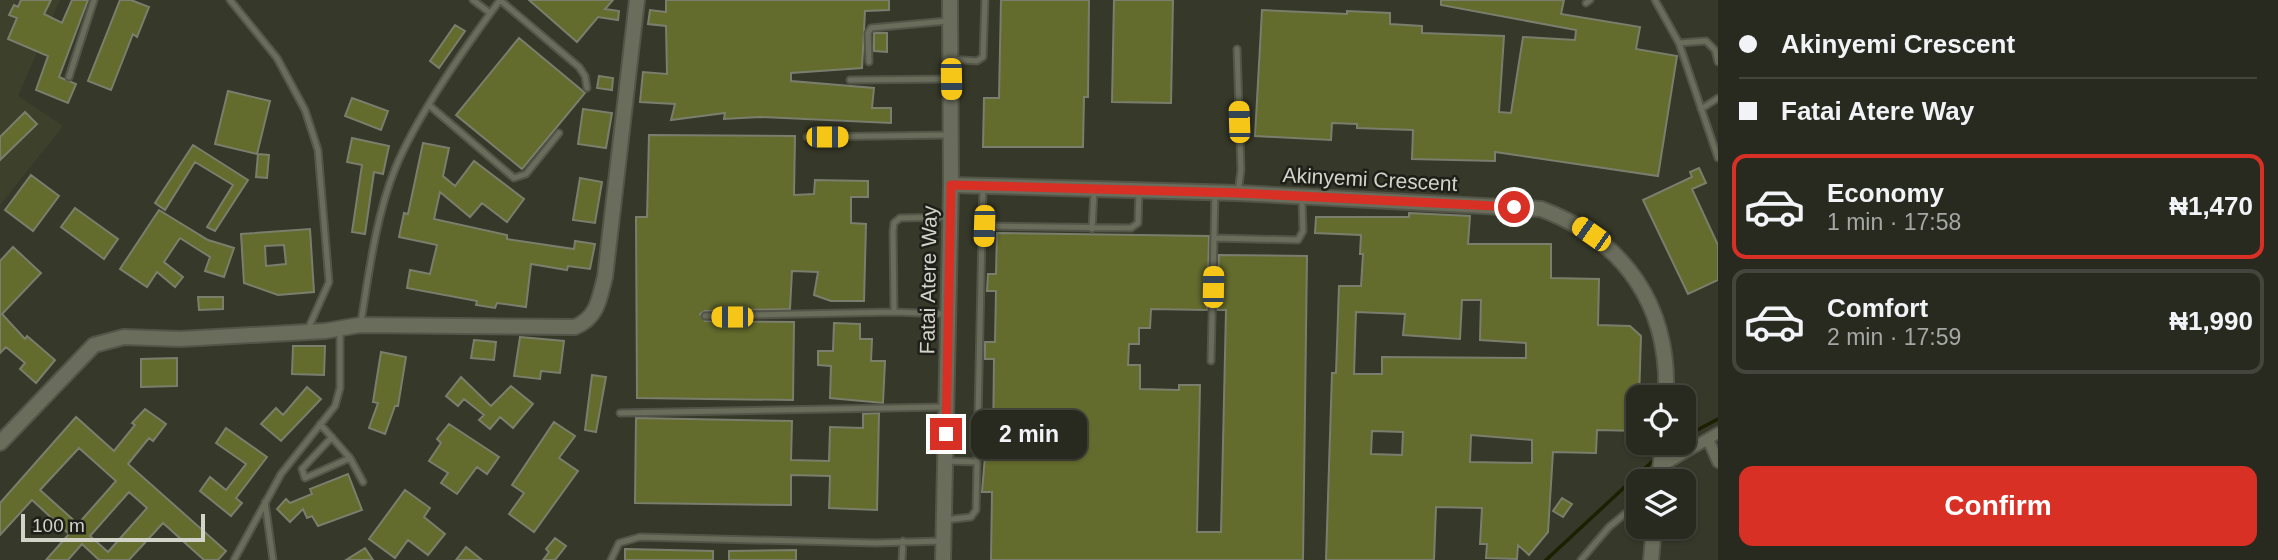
<!DOCTYPE html>
<html lang="en">
<head>
<meta charset="utf-8">
<style>
	body { margin:0; font-family:Arial,sans-serif; background:#303228; color:#f1f3f6; height:100vh; display:flex; flex-direction:column; font-size:26px; white-space:nowrap }
	* { box-sizing:border-box; margin:0 }
	p { font-size:23px; color:#a5a7a4 }
	.icon { flex:none; width:38px; height:38px; fill:none; stroke:currentColor; stroke-width:2; stroke-linecap:round; stroke-linejoin:round }
	.map { position:relative; flex:1; overflow:hidden }
	.sheet { display:flex; flex-direction:column; background:#282a1f; width:560px }
	.sheet>* { flex:none }
	.top-card { display:grid; align-content:center; height:154px; padding:0 21px; background:#282a1f }
	.fabs { position:absolute; left:1626px; top:385px; display:grid; gap:14px }
	.fabs a { display:grid; place-items:center; width:70px; height:70px; border-radius:14px; background:#282a1f; box-shadow:0 2px 5px #0004,0 0 0 2px #44463d; font-size:35px }
	.scale { position:absolute; left:21px; bottom:18px; width:184px; box-sizing:border-box; padding-left:7px; border:4px solid #d2d4ca; border-top:0; font-size:19px; line-height:24px; white-space:nowrap; color:#d2d4ca; -webkit-text-stroke:5px #1d1f18; paint-order:stroke }
	.end { position:absolute; width:32px; height:32px; margin:-16px; border:9px solid #d93025; background:#fff; box-shadow:0 0 0 4px #fff }
	.from { border-radius:50% }
	.bubble { position:absolute; height:49px; border-radius:14px; background:#282a1f; box-shadow:0 2px 5px #0004,0 0 0 2px #44463d; font-size:23px; font-weight:600; line-height:49px; text-align:center }
	.car { position:absolute; width:21px; height:42px; margin:-21px -10px; border-radius:9px; box-shadow:0 0 5px 2px #0007; background:linear-gradient(#f5c518 24%,#345 0 40%,#f5c518 0 76%,#345 0 86%,#f5c518 0) }
	.top-card b { display:flex; align-items:center; gap:24px; height:66px; font-size:26px }
	.top-card b+b { border-top:2px solid #44463d }
	.top-card i { width:18px; height:18px; background:#f1f3f6 }
	ul { padding:0; list-style:none }
	li { display:flex; align-items:center; gap:21px; height:105px; margin:0 14px 10px; padding:0 7px; border:4px solid #44463d; border-radius:14px }
	li div { flex:1 }
	li b { display:block; font-size:26px }
	li em { font-style:normal; font-weight:600 }
	li.current { border-color:#d93025 }
	li>.icon { width:63px; height:63px; stroke-width:1.5 }
	.action { display:flex; gap:14px; margin-top:auto; padding:14px 21px }
	.action a { flex:1; height:80px; border-radius:14px; background:#d93025; color:#fff; font-size:28px; font-weight:600; line-height:80px; text-align:center }
	main { display:flex; flex:1; min-height:0 }
	.map>svg:first-child { display:block }
</style>
</head>
<body>
<main>
<div class="map">
<svg width="1718" height="560" viewBox="0 0 1718 560">
	<rect width="100%" height="100%" fill="#363829"/>
	<path fill="#3d402a" d="M0,0H60L18,96L63,126L0,205Z"/>
	<g fill="none" stroke-linecap="round" stroke-linejoin="round">
		<path stroke="#1c2001" stroke-width="3.5" d="M1684,437L1718,419
			M1546,560L1656,458"/>
	</g>
	<path fill="#636b2d" stroke="#7a7e6c" stroke-width="2" fill-rule="evenodd" d="M21,0H51L44,14L62,23L72,0H88L59,77L76,84L68,103L36,90L48,56L8,39L17,18L9,15L14,5L18,7Z
		M120,0H131L149,7L137,37L133,34L111,90L88,81Z
		M529,0H613L605,9L619,11L618,20L598,17L577,42Z
		M666,0H889V10L865,11L862,68L791,73V81L874,88L872,108H891V123L760,117L724,119L725,113L671,120L675,104L640,102L643,72L667,74L666,26L648,24L650,10L666,12Z
		M1001,0H1089L1088,97H1084L1083,147H983L984,98H999Z
		M1114,0H1173L1171,103L1112,102Z
		M1441,0H1564L1561,14L1640,27L1636,49L1677,56L1658,176L1495,152V161L1412,159L1413,130L1357,128V124L1332,123L1331,140L1255,136L1262,10L1347,14V11L1390,13V24L1422,26V33L1504,36L1499,112L1511,113L1523,37L1575,40L1576,30L1441,5Z
		M455,25L465,31L439,68L430,61Z
		M874,33H887V52L874,51Z
		M519,38L585,93L522,169L456,115Z
		M599,76L613,78L612,90L597,88Z
		M228,91L270,101L257,154L215,144Z
		M352,98L388,111L381,130L345,116Z
		M583,109L612,113L606,148L578,144Z
		M25,112L37,124L0,160V137Z
		M649,135L795,136L794,195L814,194L815,180L868,181V197H851V223L866,224L864,301H831L814,295L818,272L792,271L790,309L705,311L700,314L705,321L794,322L793,400L637,398L636,217H647Z
		M352,138L389,146L383,174L374,172L365,234L352,232L362,165L347,162Z
		M423,143L449,148L443,176L455,186L474,161L524,199L507,222L482,203L470,217L440,192L434,219L507,235V239L574,249L575,241L595,244L590,269L568,266L567,270L531,264L526,307L497,303L495,308L476,305L477,301L407,288L410,270L430,274L437,245L399,237L404,213L408,214Z
		M193,145L248,180L215,231L207,227L233,185L195,162L165,210L155,203Z
		M258,154L269,155L267,178L256,177Z
		M1699,168L1706,183L1692,189L1718,245V280L1688,294L1643,200L1692,177L1690,172Z
		M31,175L59,196L33,231L5,210Z
		M580,178L602,182L595,223L573,220Z
		M75,208L118,239L104,259L61,227Z
		M159,210L208,240L234,248L224,277L205,271L210,257L180,238L164,262L183,277L175,287L157,272L147,287L120,269Z
		M1409,213L1470,216L1468,244H1551V278L1599,279L1598,325L1630,326L1641,336L1638,431L1597,430L1596,453L1553,452L1548,532L1529,555L1518,545L1517,559L1486,558L1487,544H1480L1482,508L1436,507L1434,560H1326L1332,373H1336L1339,286H1361L1363,254H1360L1361,235L1315,233L1316,217H1409ZM1462,300H1481L1480,340L1526,343V358L1382,357V374H1354L1356,312L1405,314L1403,335L1460,339ZM1372,431L1403,432L1402,455L1371,454ZM1471,435L1532,440V463L1470,462Z
		M310,229L314,292L278,295L244,283L241,234ZM284,245L286,264L266,266L265,246Z
		M997,233L1209,236L1207,310L1151,309L1150,328H1139V344H1129L1128,365H1140V389L1179,390V385H1200L1197,532H1221L1226,310H1217L1219,255L1307,256L1303,560H991L992,492H982L986,444H993L994,359H985V342H995L996,291H987L988,274H996Z
		M13,247L41,273L2,314L25,339L27,336L55,360L36,383L20,369L25,363L6,347L0,353V261Z
		M198,297H223V309L199,310Z
		M834,323L860,324V339H872L871,361H885L883,403L830,398L831,366L818,365V351H833Z
		M520,337L564,341L560,373L541,371L540,379L514,376Z
		M474,340L496,342L494,360L471,358Z
		M293,346H325L324,375L292,374Z
		M381,352L406,357L398,406H395L385,434L369,428L378,403L373,402Z
		M177,358V386L141,387V359Z
		M592,375L606,377L596,432L585,430Z
		M461,377L491,406L511,386L533,404L513,428L500,417L490,429L479,420L484,415L464,399L458,406L446,396Z
		M307,387L321,399L281,441L261,424L276,408L283,415Z
		M145,409L166,424L153,441L149,438L128,464L226,551L218,560H204L163,523L129,560H99L82,544L68,560H46L69,534L32,500L0,535V503L76,417L114,451L135,425L132,423ZM79,448L116,481L78,524L40,490ZM129,492L147,508L108,552L90,536Z
		M879,413L877,510L829,508L830,476L791,475V505L635,503L636,418L792,421L791,460L829,461L830,427L863,428V414Z
		M554,422L575,436L559,458L578,471L534,532L509,514L524,493L512,485Z
		M449,424L499,457L487,474L477,467L457,494L441,483L448,473L429,461L441,443L437,439Z
		M226,428L267,457L236,498L242,503L231,516L200,491L210,477L226,490L246,464L216,443Z
		M348,474L362,510L318,526L312,516L307,518L303,509L290,522L277,509L286,499L290,503L312,494L310,489Z
		M405,490L430,508L424,517L445,534L428,555L408,540L395,558L369,539Z
		M1562,498L1572,504L1563,517L1553,511Z
		M555,538L566,546L555,560H543L549,552L546,549Z
		M466,547L482,560H456Z
		M365,548L373,560H346Z
		M625,549L713,551V560H625Z
		M796,550V560H729V551Z"/>
	<g fill="none" stroke-linecap="round" stroke-linejoin="round">
		<g stroke="#535548" stroke-width="9">
			<path id="service" d="M230,0L277,58L305,110L318,150L329,282L308,329
				M473,0L490,13
				M1655,0L1679,43L1718,158
				M1586,3L1590,0
				M1679,43L1706,41L1715,50L1718,62
				M1237,49L1241,170L1238,193
				M951,59L977,61L983,57L985,0
				M869,62L868,33L871,28L947,21
				M69,77L94,0
				M850,80L948,79
				M430,106L514,178L526,174L559,133
				M1701,109L1718,98
				M807,137L948,135
				M984,226L1131,228L1138,223L1139,190
				M1092,229L1094,191
				M1214,238L1298,240L1303,231L1302,199
				M945,314L894,312L893,231L894,223L900,218L948,217
				M705,316L894,312
				M361,322C369,272 376,216 395,169C416,117 466,46 500,0L579,67L585,76L587,88
				M1211,361L1215,195
				M620,413L943,407
				M320,424L350,458L363,482
				M332,437L302,469L305,478L350,458
				M946,461L977,462
				M265,502L273,560
				M945,520L971,517L976,510L983,186
				M234,560L281,474L335,406L340,388V331
				M611,560L619,543L640,537L876,543L941,541
				M902,560L903,541
				M1581,560L1609,527L1638,503"/>
		</g>
		<g stroke="#535548" stroke-width="14">
			<path id="minor" d="M1708,439L1718,462
				M1660,467L1718,433"/>
		</g>
		<g stroke="#535548" stroke-width="18">
			<path id="tertiary" d="M951,185L1238,193L1541,209C1626,241 1670,307 1666,397
				M0,443L94,345L124,337L180,339L325,331L360,325L575,327C598,317 599,299 605,277L637,0
				M1659,481L1663,443
				M943,560L951,185L950,0
				M1651,560L1654,527"/>
		</g>
		<use href="#service" stroke="#6a6d5b" stroke-width="5"/>
		<use href="#minor" stroke="#6a6d5b" stroke-width="10"/>
		<use href="#tertiary" stroke="#6a6d5b" stroke-width="14"/>
	</g>
	<g fill="none" stroke-linecap="round" stroke-linejoin="round">
		<path stroke="#d93025" stroke-width="9" d="M946,434L951,185L1238,193L1514,207"/>
	</g>
	<g text-anchor="middle" dominant-baseline="central" stroke-width="5" stroke-linejoin="round" paint-order="stroke">
		<g font-size="21" fill="#d2d4ca" stroke="#1d1f18">
			<text transform="translate(1370 179) rotate(3)">Akinyemi Crescent</text>
			<text transform="translate(928 280) rotate(-89)">Fatai Atere Way</text>
		</g>
	</g>
</svg>
<div class="fabs">
<a><svg class="icon" aria-label="locate" viewBox="0 0 24 24"><circle cx="12" cy="12" r="6"/><path d="M12 2v4M12 18v4M2 12h4M18 12h4"/></svg></a>
<a><svg class="icon" aria-label="layers" viewBox="0 0 24 24"><path d="M12 4l9 5-9 5-9-5zM3 14l9 5 9-5"/></svg></a>
</div>
<div class="scale">100 m</div>
<i class="end from" style="left:1514px;top:207px"></i>
<i class="end" style="left:946px;top:434px"></i>
<div class="bubble" style="left:971px;top:410px;width:116px">2 min</div>
<i class="car" style="left:951px;top:79px;rotate:179deg"></i>
<i class="car" style="left:1239px;top:122px;rotate:358deg"></i>
<i class="car" style="left:827px;top:137px;rotate:90deg"></i>
<i class="car" style="left:984px;top:226px;rotate:182deg"></i>
<i class="car" style="left:1591px;top:234px;rotate:305deg"></i>
<i class="car" style="left:1213px;top:287px;rotate:1deg"></i>
<i class="car" style="left:732px;top:317px;rotate:270deg"></i>
</div>
<section class="sheet">
<div class="top-card">
<b><i class="from"></i>Akinyemi Crescent</b>
<b><i></i>Fatai Atere Way</b>
</div>
<ul>
<li class="current"><svg class="icon" aria-label="car" viewBox="0 0 24 24"><path d="M5 17H2v-5l4-1 3-4h7l3 4 3 1v5h-3M9 17h6M6 11h13"/><circle cx="7" cy="17" r="2"/><circle cx="17" cy="17" r="2"/></svg><div><b>Economy</b><p>1 min · 17:58</p></div><em>₦1,470</em></li>
<li><svg class="icon" aria-label="car" viewBox="0 0 24 24"><path d="M5 17H2v-5l4-1 3-4h7l3 4 3 1v5h-3M9 17h6M6 11h13"/><circle cx="7" cy="17" r="2"/><circle cx="17" cy="17" r="2"/></svg><div><b>Comfort</b><p>2 min · 17:59</p></div><em>₦1,990</em></li>
</ul>
<div class="action"><a>Confirm</a></div>
</section>
</main>
</body>
</html>
